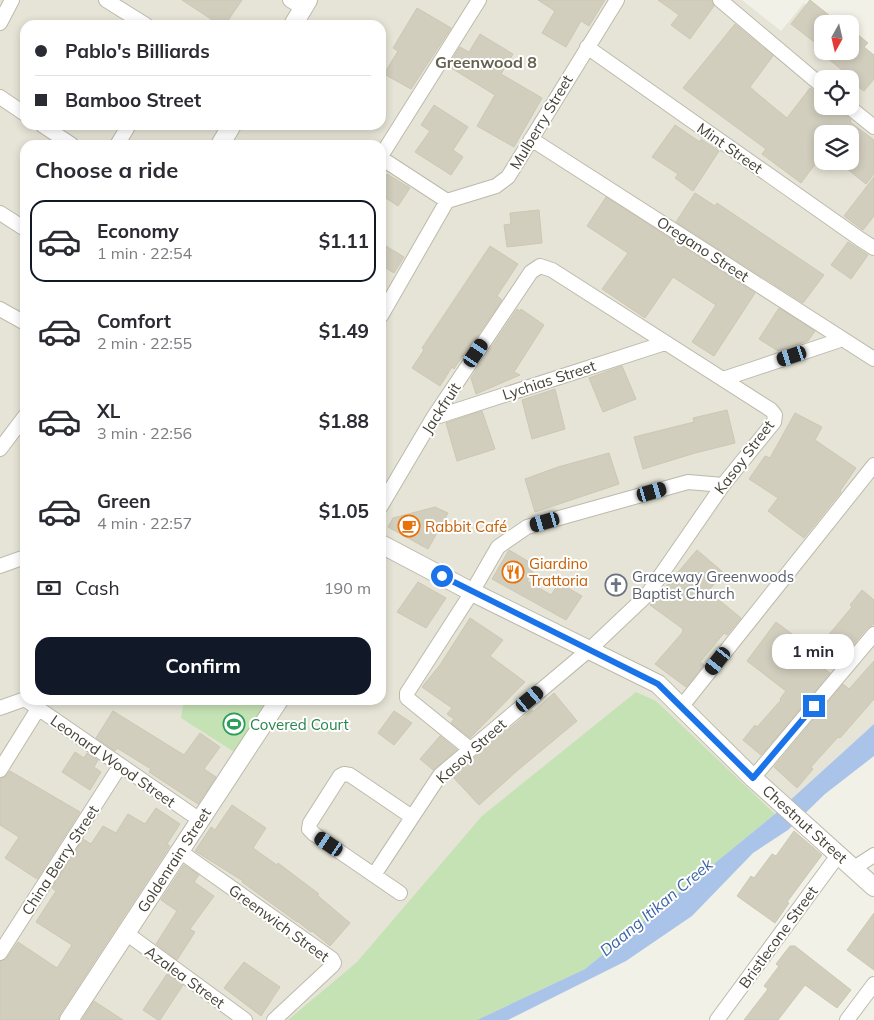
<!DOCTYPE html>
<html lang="en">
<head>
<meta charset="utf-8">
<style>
	body { margin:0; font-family:Mulish,sans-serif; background:#f2f2f3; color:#2b2b33; height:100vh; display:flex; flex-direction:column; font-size:19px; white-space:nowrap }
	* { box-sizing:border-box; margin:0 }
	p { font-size:16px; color:#7c7c81 }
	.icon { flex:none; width:28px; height:28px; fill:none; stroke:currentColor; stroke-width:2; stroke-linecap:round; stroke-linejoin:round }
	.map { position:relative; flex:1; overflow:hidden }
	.details { position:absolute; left:20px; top:140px; width:366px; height:565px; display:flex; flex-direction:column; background:#fff; border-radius:15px; box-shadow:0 2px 8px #0003 }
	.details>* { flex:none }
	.guide { position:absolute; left:20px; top:20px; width:366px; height:110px; border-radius:15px; box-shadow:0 2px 8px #0003; display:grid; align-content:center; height:110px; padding:0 15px; background:#fff }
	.needle { width:32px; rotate:188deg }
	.controls { position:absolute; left:814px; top:15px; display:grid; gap:10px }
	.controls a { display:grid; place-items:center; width:45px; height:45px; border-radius:10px; background:#fff; box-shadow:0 2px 8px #0003; font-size:25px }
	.end { position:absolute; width:22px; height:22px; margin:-11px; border:6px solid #1a73e8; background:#fff; box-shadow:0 0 0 2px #fff }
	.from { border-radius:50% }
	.bubble { position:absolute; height:35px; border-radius:15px; background:#fff; box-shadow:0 2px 8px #0003; font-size:16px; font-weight:700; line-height:35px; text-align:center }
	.car { position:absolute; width:15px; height:30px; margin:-15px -8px; border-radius:6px; box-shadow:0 0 4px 1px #0007; background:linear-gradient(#222 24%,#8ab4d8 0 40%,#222 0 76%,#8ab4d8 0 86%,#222 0) }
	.guide b { display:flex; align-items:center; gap:18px; height:48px; font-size:19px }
	.guide b+b { border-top:1px solid #e1e1e2 }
	.guide i { width:12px; height:12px; background:#2b2b33 }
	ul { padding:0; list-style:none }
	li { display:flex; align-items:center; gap:15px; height:82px; margin:0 10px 8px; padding:0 5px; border:2px solid transparent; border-radius:15px }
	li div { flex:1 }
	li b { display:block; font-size:19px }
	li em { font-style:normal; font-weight:700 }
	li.selected { border-color:#111827 }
	li>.icon { width:45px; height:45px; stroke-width:1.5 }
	h2 { padding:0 15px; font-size:22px; line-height:60px }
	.pay { display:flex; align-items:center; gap:12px; height:55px; padding:0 15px; font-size:19px }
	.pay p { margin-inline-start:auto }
	.primary-button { display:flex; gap:10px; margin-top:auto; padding:10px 15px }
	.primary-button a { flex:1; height:58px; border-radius:15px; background:#111827; color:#fff; font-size:20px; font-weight:700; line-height:58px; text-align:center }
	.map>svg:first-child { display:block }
</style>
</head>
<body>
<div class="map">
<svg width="874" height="1020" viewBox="0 0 874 1020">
	<rect width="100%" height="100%" fill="#f2f1e8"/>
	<path fill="#e5e4d6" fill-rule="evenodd" d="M0,0H742L781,31L804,3L832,24H822V51L874,56V724L775,814L585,969L477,1020H0ZM25,25H381V125H25ZM822,79H850V106H822ZM822,134H850V161H822ZM25,145H381V700H25Z"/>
	<path fill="#c5e2b4" d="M636,692L656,701L775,814L585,969L477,1020H288L357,962L482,816Z
		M184,700H274L239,755L181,718Z"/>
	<path fill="#aac3e9" d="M874,724V756L825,794L788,830L753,853L692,916L626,961L508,1020H477L585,969L775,814Z"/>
	<path fill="#d2cebe" stroke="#cdc7b2" d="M182,0H242L225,25H220Z
		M538,0H605L589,26L581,21L566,47L542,33L555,11Z
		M658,0H711L714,6L690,39L671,25L679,15Z
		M810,0L840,24H822V48L791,24Z
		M417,8L451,28L411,89L384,74L398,51L393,48Z
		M735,24L773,56L750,87L759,95L787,118L810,88L817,93L822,94V106H839L842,112L851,120L850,122L874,140V174L866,184L837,161H850V134H822V155L801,183L762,154L766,149L683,88Z
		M850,28L868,43L864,47L874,55V79L864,91L850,81V79L844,76L846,73L818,51H850Z
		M480,34L513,54L501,74L542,98L514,147L477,126L495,95L448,66L460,47L469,52Z
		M434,105L468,127L453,150L463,157L451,175L415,152L430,131L421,125Z
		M675,125L700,142L701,139L719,151L693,191L675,178L678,174L652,157Z
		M387,174L410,188L398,206L381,195V184Z
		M874,177V216L863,230L844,216Z
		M695,193L715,206L717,203L824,275L803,303L676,222Z
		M606,197L755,293L714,356L692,342L716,305L673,277L645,318L602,289L628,253L587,226Z
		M539,210L542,243L507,247L504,225L511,224L510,213Z
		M848,242L868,255L851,279L831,265Z
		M381,243L404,257L394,273L381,265Z
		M490,246L518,264L497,296L502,300L463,357V355L454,369L452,367L440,386L412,368L424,350L422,348Z
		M779,308L815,331L808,341L778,351L759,339Z
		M517,309L520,311L521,309L544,325L514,372L520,375L476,394L471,378Z
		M622,366L636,399L603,412L589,378Z
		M555,389L565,429L532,439L522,400Z
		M727,410L735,443L695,453L643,469L634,437L694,422L693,418Z
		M482,411L495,449L457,461L446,423Z
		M795,413L822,427L815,440L856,468L840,491L841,492L804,538L768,511L778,498L749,479L765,456L770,458Z
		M609,453L619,484L535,512L525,479L558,467Z
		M435,507L448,513L428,549L388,527L393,518Z
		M509,550L536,566L527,581L551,595L559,583L582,596L566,620L492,579Z
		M697,550L724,573L708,591L741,618L727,635L724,633L700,662L704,665L686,687L655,664L682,633L683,629L650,605Z
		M418,582L446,598L426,628L397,612Z
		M862,590L874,600V624L867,628L853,645L849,641L825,670L830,673L761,755L743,740L755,725L757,727L781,700L780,699L786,691L747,661L776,622L815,651L852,607L850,605Z
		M470,618L503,640L490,656L525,682L470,738L451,723L454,719L447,714L452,708L422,687L440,665Z
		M874,661V699L840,738L838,737L811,767L813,769L797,788L774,767L843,684L849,689Z
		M554,693L577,721L518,770L479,805L452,776L532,710L533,712Z
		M113,711L184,755L200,733L220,747L204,769L216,777L198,804L149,772L151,769L117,748L115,751L96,738Z
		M394,711L412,723L394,745L378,733Z
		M440,736L457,750L433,770L420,759Z
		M75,752L84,758L87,753L98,760L94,767L101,772L90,790L62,772Z
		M10,771L80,812L37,879L5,858L19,837L0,825V779L5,777Z
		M232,805L266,828L253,848L277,865L278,863L319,894L317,895L350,923L330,946L312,931L311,932L297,921V922L242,882L243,881L195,851L211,827L215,830Z
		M156,808L180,824L167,844L170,846L60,1014L58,1020H0V962L7,958L18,942L57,968L72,945L36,922L56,891L52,888L83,839L91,844L103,826L116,833L128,814L145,824Z
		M794,831L822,855L787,902L789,903L775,923L737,896L751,876L754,878L772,854L776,856Z
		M184,865L199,875L194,882L214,896L190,929L195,932L177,960L156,944L177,911L161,900Z
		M874,913V970L847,950Z
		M790,946H795L851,990L837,1008L805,985L778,1020H744L768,989L764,986L779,966L776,964Z
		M244,962L280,987L261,1016L224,988Z
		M167,974L183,985L160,1020H158L143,1010Z
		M94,1001L123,1020H82Z"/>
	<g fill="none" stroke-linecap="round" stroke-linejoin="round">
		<g stroke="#bdbaab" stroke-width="16">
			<path id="minor" d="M106,0L146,25
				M290,0L303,8
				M720,0L822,86
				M0,23L12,0
				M587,47L860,239L874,248
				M0,97L25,114
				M848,106L874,127
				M42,125L72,145
				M531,139L874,359
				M117,145L129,125
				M381,156L479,0
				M381,158L447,201
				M0,213L25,229
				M0,309L25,323
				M381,316L447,201L496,186L508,177L617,0
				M723,379L843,339
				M433,418L665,343
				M0,449L25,416
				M0,566L25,557
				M26,700L200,820
				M682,706L874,465
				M0,708L25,699
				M470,749L407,698V693L472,592L498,547L527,527L688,482L723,485
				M0,770L38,709
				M753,778L874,634
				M181,852L332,959L334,963L332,966L274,1020
				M854,868L874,855
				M374,875L440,775L590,649L647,595L723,485L774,422L775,415L771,410L552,270L540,266L531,272L433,418L381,506
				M400,893L314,834L309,829L310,823L340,776L344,774L350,775L412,817
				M126,933L245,1020
				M0,953L120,766
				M717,1020L839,854
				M847,1020L874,984"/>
		</g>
		<g stroke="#bdbaab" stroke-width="20">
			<path id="tertiary" d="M293,25L308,0
				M220,145L232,125
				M381,544L472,592L658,684L753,778L874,887
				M69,1020L279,700"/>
		</g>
		<use href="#minor" stroke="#fff" stroke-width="14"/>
		<use href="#tertiary" stroke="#fff" stroke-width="18"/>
	</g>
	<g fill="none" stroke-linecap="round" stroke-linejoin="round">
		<path stroke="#1a73e8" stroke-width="6" d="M442,576L658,684L753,778L814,706"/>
	</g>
	<defs>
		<g id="cafe-ring" transform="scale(1.125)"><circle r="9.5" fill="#fff" stroke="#e8710a" stroke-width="1.5"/><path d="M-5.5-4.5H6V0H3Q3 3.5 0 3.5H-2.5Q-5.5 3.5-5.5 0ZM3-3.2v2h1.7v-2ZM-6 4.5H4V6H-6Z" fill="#e8710a"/></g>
		<g id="restaurant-ring" transform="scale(1.125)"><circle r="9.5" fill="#fff" stroke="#e8710a" stroke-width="1.5"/><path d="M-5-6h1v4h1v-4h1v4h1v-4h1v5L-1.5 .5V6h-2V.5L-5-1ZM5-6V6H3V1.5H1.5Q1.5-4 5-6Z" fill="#e8710a"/></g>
		<g id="church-ring" transform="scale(1.125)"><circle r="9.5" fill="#fff" stroke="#6b7280" stroke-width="1.5"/><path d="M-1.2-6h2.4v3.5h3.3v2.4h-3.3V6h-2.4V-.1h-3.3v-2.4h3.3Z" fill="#6b7280"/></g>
		<g id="stadium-ring" transform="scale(1.125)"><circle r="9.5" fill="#fff" stroke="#2e9e5b" stroke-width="1.5"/><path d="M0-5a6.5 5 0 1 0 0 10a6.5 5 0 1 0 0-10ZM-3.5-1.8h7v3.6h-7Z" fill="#2e9e5b"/></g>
	</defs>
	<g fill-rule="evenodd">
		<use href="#cafe-ring" x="409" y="526"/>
		<use href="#restaurant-ring" x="513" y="572"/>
		<use href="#church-ring" x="616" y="585"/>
		<use href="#stadium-ring" x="234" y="724"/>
	</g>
	<g text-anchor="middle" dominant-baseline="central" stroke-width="4" stroke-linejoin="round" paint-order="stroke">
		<g font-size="15" fill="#454237" stroke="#fff">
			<text transform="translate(541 122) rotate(-59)">Mulberry Street</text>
			<text transform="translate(730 148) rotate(35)">Mint Street</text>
			<text transform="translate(703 249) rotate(33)">Oregano Street</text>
			<text transform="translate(549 380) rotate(-18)">Lychias Street</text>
			<text transform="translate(441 408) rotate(-57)">Jackfruit</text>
			<text transform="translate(744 457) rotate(-53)">Kasoy Street</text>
			<text transform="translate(471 751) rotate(-42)">Kasoy Street</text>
			<text transform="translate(113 761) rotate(35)">Leonard Wood Street</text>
			<text transform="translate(805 824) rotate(42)">Chestnut Street</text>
			<text transform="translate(60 860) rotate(-57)">China Berry Street</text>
			<text transform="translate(174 860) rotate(-57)">Goldenrain Street</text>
			<text transform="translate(279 923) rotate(36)">Greenwich Street</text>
			<text transform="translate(778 937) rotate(-54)">Bristlecone Street</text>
			<text transform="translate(185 977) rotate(36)">Azalea Street</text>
		</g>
		<g font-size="15" fill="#c56008" stroke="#fff" text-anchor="start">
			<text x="425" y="526">Rabbit Café</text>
			<text x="529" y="563">Giardino<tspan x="529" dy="17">Trattoria</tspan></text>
		</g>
		<g font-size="15" fill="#5b616d" stroke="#fff" text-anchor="start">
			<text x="632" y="576">Graceway Greenwoods<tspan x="632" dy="17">Baptist Church</tspan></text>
		</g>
		<g font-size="15" fill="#27864d" stroke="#fff" text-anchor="start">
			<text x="250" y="724">Covered Court</text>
		</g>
		<g font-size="16" font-weight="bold" fill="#66614f" stroke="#fff">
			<text x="486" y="62">Greenwood 8</text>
		</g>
		<g font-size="16" font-style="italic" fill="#3b64a6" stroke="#fff">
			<text transform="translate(656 907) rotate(-40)">Daang Itikan Creek</text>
		</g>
	</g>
</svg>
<div class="controls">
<a><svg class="needle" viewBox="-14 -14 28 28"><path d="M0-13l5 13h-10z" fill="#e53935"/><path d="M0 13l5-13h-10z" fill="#7c7c81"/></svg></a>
<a><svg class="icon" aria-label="locate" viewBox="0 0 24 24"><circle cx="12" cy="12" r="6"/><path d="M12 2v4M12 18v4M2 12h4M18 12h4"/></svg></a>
<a><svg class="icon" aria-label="layers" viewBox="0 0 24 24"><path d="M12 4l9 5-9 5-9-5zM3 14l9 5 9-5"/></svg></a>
</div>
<i class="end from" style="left:442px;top:576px"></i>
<i class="end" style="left:814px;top:706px"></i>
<div class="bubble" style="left:772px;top:634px;width:82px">1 min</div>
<i class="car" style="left:476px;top:353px;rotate:34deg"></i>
<i class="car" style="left:792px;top:356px;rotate:252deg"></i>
<i class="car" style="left:652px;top:492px;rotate:74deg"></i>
<i class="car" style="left:545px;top:522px;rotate:254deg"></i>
<i class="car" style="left:718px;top:661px;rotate:218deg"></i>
<i class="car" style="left:530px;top:699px;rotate:50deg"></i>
<i class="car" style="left:329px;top:844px;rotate:304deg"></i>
<div class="guide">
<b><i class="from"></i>Pablo's Billiards</b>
<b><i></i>Bamboo Street</b>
</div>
<section class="details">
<h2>Choose a ride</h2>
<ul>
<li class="selected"><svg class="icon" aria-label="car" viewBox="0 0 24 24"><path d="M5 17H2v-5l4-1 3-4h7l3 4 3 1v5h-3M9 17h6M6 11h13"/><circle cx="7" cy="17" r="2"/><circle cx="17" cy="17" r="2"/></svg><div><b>Economy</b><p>1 min · 22:54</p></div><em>$1.11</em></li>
<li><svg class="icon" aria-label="car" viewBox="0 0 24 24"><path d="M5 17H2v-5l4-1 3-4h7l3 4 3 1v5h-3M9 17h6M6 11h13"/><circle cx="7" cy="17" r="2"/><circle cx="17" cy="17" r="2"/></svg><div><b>Comfort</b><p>2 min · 22:55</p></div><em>$1.49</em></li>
<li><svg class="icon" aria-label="car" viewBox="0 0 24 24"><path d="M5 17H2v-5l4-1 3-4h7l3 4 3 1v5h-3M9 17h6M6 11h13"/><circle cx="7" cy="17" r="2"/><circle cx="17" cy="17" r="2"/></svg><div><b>XL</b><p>3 min · 22:56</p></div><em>$1.88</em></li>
<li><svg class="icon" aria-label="car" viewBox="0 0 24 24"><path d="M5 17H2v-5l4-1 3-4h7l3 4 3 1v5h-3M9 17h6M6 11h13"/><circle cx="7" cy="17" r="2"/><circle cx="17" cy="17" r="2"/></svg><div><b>Green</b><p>4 min · 22:57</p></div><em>$1.05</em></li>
</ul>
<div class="pay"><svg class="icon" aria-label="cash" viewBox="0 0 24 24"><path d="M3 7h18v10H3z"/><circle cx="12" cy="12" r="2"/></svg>Cash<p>190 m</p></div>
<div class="primary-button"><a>Confirm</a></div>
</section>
</div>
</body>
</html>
